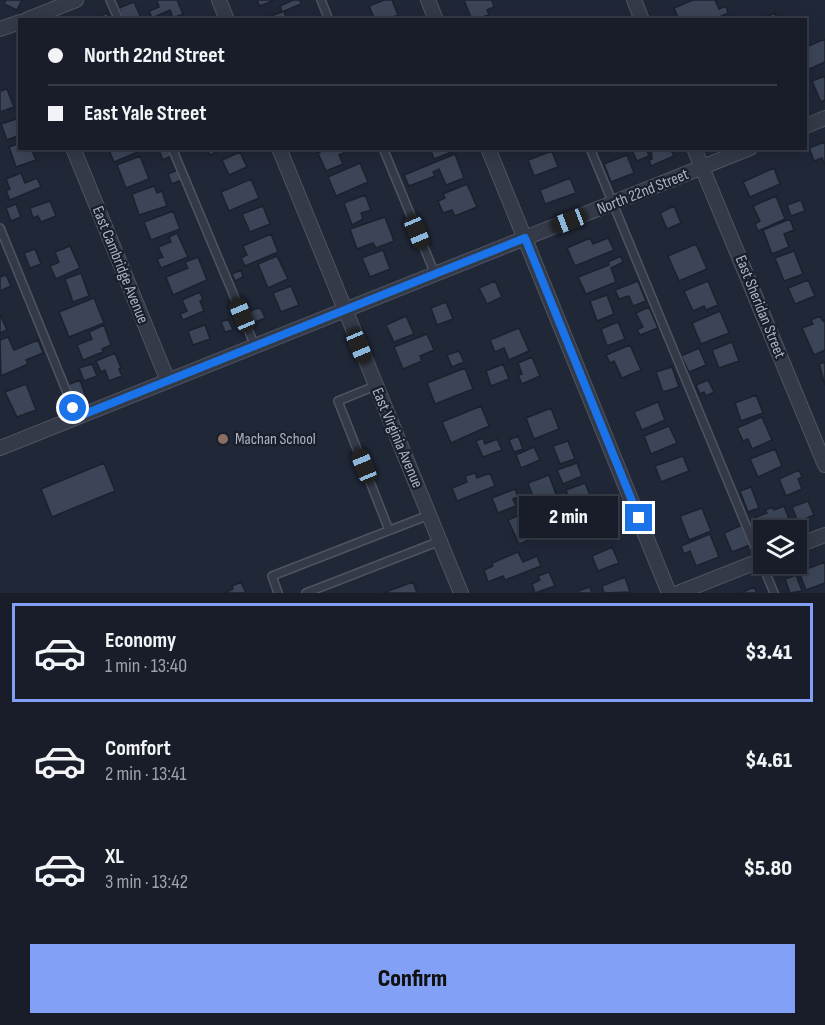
<!DOCTYPE html>
<html lang="en">
<head>
<meta charset="utf-8">
<style>
	body { margin:0; font-family:"Sofia Sans Condensed",sans-serif; background:#252a35; color:#f1f3f6; height:100vh; display:flex; flex-direction:column; font-size:22px; white-space:nowrap }
	* { box-sizing:border-box; margin:0 }
	p { font-size:20px; color:#9fa2a8 }
	.icon { flex:none; width:33px; height:33px; fill:none; stroke:currentColor; stroke-width:2; stroke-linecap:round; stroke-linejoin:round }
	.map { position:relative; height:593px; overflow:hidden }
	.side { display:flex; flex-direction:column; background:#181d29; flex:1 }
	.side>* { flex:none }
	.banner { position:absolute; left:18px; top:18px; width:789px; height:132px; border-radius:0px; box-shadow:0 3px 15px #0003,0 0 0 2px #363b46; display:grid; align-content:center; height:132px; padding:0 30px; background:#181d29 }
	.controls { position:absolute; left:753px; top:520px; display:grid; gap:12px }
	.controls a { display:grid; place-items:center; width:54px; height:54px; border-radius:0px; background:#181d29; box-shadow:0 3px 15px #0003,0 0 0 2px #363b46; font-size:30px }
	.end { position:absolute; width:27px; height:27px; margin:-14px; border:8px solid #1a73e8; background:#fff; box-shadow:0 0 0 3px #fff }
	.from { border-radius:50% }
	.bubble { position:absolute; height:42px; border-radius:0px; background:#181d29; box-shadow:0 3px 15px #0003,0 0 0 2px #363b46; font-size:20px; font-weight:800; line-height:42px; text-align:center }
	.car { position:absolute; width:18px; height:36px; margin:-18px -9px; border-radius:8px; box-shadow:0 0 4px 2px #0007; background:linear-gradient(#222 24%,#8ab4d8 0 40%,#222 0 76%,#8ab4d8 0 86%,#222 0) }
	.banner b { display:flex; align-items:center; gap:21px; height:57px; font-size:22px }
	.banner b+b { border-top:2px solid #363b46 }
	.banner i { width:15px; height:15px; background:#f1f3f6 }
	ul { padding:10px 0 0; list-style:none }
	li { display:flex; align-items:center; gap:18px; height:99px; margin:0 12px 9px; padding:0 18px; border:3px solid transparent; border-radius:0px }
	li div { flex:1 }
	li b { display:block; font-size:22px }
	li em { font-style:normal; font-weight:800 }
	li.on { border-color:#81a0f6 }
	li>.icon { width:54px; height:54px; stroke-width:1.5 }
	.action { display:flex; gap:12px; margin-top:auto; padding:12px 30px }
	.action a { flex:1; height:69px; border-radius:0px; background:#81a0f6; color:#111; font-size:24px; font-weight:800; line-height:69px; text-align:center }
	.map>svg:first-child { display:block }
</style>
</head>
<body>
<div class="map">
<svg width="825" height="593" viewBox="0 0 825 593">
	<rect width="100%" height="100%" fill="#202737"/>
	<path fill="#3c4557" stroke="#1b212e" stroke-width="1.5" d="M6,0H22L17,10L4,4Z
		M157,0H177L183,14L173,18L170,10L152,18L149,11L159,7Z
		M257,0H275L260,6Z
		M293,0H300L301,4L282,12L280,6Z
		M384,0H392L398,15L386,20H375L369,6Z
		M464,0H492L494,7L487,10L489,15L472,20Z
		M693,0H715L719,9L726,6L728,13L713,20H679L674,8Z
		M134,2L142,20H123L119,8Z
		M284,11L287,20L263,19L282,12Z
		M107,13L110,20H96V18Z
		M775,13L777,20H759Z
		M825,39V62L807,70L806,47Z
		M825,76V100L821,102L812,81Z
		M7,89L14,107L0,112V91Z
		M19,118L20,135L7,140L1,124Z
		M825,142V165L822,158L814,161L809,148Z
		M20,143V148H31L36,160L16,167L9,147Z
		M108,148H136L138,152L114,162Z
		M158,148H171L173,155L163,160Z
		M207,148H225L210,155Z
		M328,148H342L344,153L339,155L343,164L326,171L318,153Z
		M430,148H453L454,151L434,159Z
		M631,148H646L649,156L637,161Z
		M651,148H670L674,156L651,166L649,160L652,159Z
		M552,151L558,167L534,176L528,160Z
		M240,152L247,167L229,175L222,160Z
		M455,154L464,178L446,185L439,169L433,172L435,176L409,186L404,175Z
		M627,155L634,173L611,182L604,164Z
		M140,156L149,179L126,188L117,165Z
		M360,163L368,182L336,196L328,177Z
		M774,168L780,184L750,197L743,182Z
		M180,169L184,179L172,184L168,174Z
		M21,173L25,183L37,178L41,187L10,200L6,191L10,189L6,179Z
		M570,178L576,193L545,204L540,190Z
		M251,179L259,198L229,211L221,192Z
		M467,184L477,207L455,216L452,210L443,213L438,201L445,198L443,194Z
		M154,186L157,193L162,191L167,206L139,215L132,194Z
		M365,195L371,210L361,213L363,219L352,225L344,203Z
		M776,196L785,219L758,231L755,224L760,221L753,206Z
		M801,200L805,211L791,216L787,205Z
		M50,201L56,216L41,222L38,216L33,218L30,208Z
		M16,204L21,217L11,221L6,208Z
		M263,206L270,224L250,232L242,214Z
		M674,206L681,223L667,229L660,213Z
		M173,211L180,229L151,240L144,222Z
		M385,217L394,241L376,248L373,243L357,249L350,229Z
		M790,219L794,230L784,234L789,247L772,254L763,230Z
		M177,233L188,257L161,268L157,259L163,257L158,247L171,242L169,237Z
		M271,234L278,252L245,266L241,258L247,255L243,246Z
		M590,238L593,244L608,238L614,250L575,266L567,248Z
		M696,244L707,269L679,281L668,256Z
		M70,246L80,268L56,279L50,266L59,262L55,252Z
		M35,249L41,264L30,268L24,253Z
		M383,250L390,269L370,277L362,258Z
		M794,251L803,274L784,281L775,258Z
		M277,256L288,279L268,288L258,264Z
		M621,256L623,262L611,268L616,282L586,294L578,277L609,265L608,262Z
		M198,257L207,280L173,295L166,277L188,268L185,262Z
		M241,270L243,277L235,281L232,274Z
		M81,273L89,296L73,302L65,279Z
		M6,275L11,286L0,291V277Z
		M808,280L815,296L795,304L788,288Z
		M495,281L502,297L487,304L479,288Z
		M638,281L646,301L633,306L629,296L619,299L615,290Z
		M708,281L718,305L706,310L704,306L693,311L684,291Z
		M291,286L299,305L281,312L273,293Z
		M200,292L203,300L200,301L204,311L183,320L180,314L187,311L182,300Z
		M607,295L614,314L597,321L590,301Z
		M94,298L104,323L69,337L59,312Z
		M446,302L453,319L437,325L431,308Z
		M649,307L658,328L640,335L637,330L643,327L636,313Z
		M258,308L261,309L265,318L253,323L248,312Z
		M720,311L729,333L701,344L692,323Z
		M0,314L7,330L0,333Z
		M406,316L414,334L394,342L386,325Z
		M820,316L823,321L825,320V350L814,355L802,328L813,324L811,320Z
		M228,319L233,330L225,332L221,322Z
		M618,322L625,339L607,346L601,329Z
		M104,325L111,345L102,349L103,352L83,360L77,345L92,339L89,332Z
		M205,325L210,339L193,345L188,331Z
		M519,328L529,351L509,360L504,348L495,352L490,340Z
		M427,334L434,350L420,356L422,361L403,369L394,347Z
		M8,337L14,350L38,340L43,353L26,360L28,364L1,376L0,340Z
		M732,342L739,361L719,368L712,350Z
		M630,345L641,370L622,378L614,361L610,363L606,355Z
		M699,348L706,365L689,372L681,356Z
		M459,351L464,362L452,367L447,355Z
		M115,353L121,368L119,369L122,376L109,381L105,370L101,372L96,361Z
		M532,357L540,376L522,384L518,375L522,374L518,363Z
		M825,362V385L819,364Z
		M92,364L97,376L84,381L79,368Z
		M503,364L509,379L491,386L486,371Z
		M672,367L679,387L663,392L656,372Z
		M465,368L473,389L435,404L427,383Z
		M80,380L86,397L73,402L67,385Z
		M708,380L714,392L706,396L704,392L700,394L696,385Z
		M26,384L36,410L17,417L5,392Z
		M756,395L763,413L741,421L735,403Z
		M658,402L665,420L642,430L634,412Z
		M481,406L489,426L451,443L442,422Z
		M551,408L559,429L534,439L526,418Z
		M762,417L772,440L752,449L748,439L743,441L737,428Z
		M669,426L677,443L651,454L644,436Z
		M518,436L523,449L514,452L509,440Z
		M483,438L485,444L497,439L502,450L483,457L476,441Z
		M568,441L575,459L560,464L553,446Z
		M534,447L540,460L521,468L516,455Z
		M775,449L782,466L758,477L750,459Z
		M683,456L689,471L661,482L655,466Z
		M104,463L115,491L52,517L41,489Z
		M577,463L582,476L563,484L557,470Z
		M799,470L802,477L798,479L802,489L786,496L779,479Z
		M475,473L477,478L490,473L495,486L457,501L452,488L467,482L465,476Z
		M549,475L561,508L540,516L528,483Z
		M585,483L592,500L572,507L566,490Z
		M751,487L759,508L748,512L740,491Z
		M515,489L518,497L513,499L516,506L498,513L492,498Z
		M808,501L814,515L798,522L792,507Z
		M586,504L589,512L596,510L604,531L591,536L588,529L569,537L565,525L560,527L556,516Z
		M784,506L791,524L785,527L783,524L769,529L770,531H764V536L761,537L763,542L757,544L751,528L759,524L756,517L767,513L765,510L773,507L774,510Z
		M702,508L711,531L689,540L680,516Z
		M524,513L532,530L534,529L537,537L519,544L508,520Z
		M742,525L750,545L732,552L724,533Z
		M710,534L719,557L696,566L690,551L684,554L681,546Z
		M612,547L619,563L598,571L592,556Z
		M518,552L523,562L537,556L541,566L505,580L503,576L488,582L484,570L493,566L492,563Z
		M825,562V583L806,590L799,572Z
		M549,572L555,586L535,593L532,584L540,580L538,576Z
		M796,575L802,591L790,593L785,579Z
		M625,577L630,592L604,593L602,586Z
		M241,582L246,593H224L233,589L232,586Z
		M413,582L417,593H383Z
		M590,587L592,593H579L578,591Z
		M754,587L757,593H741Z"/>
	<g fill="none" stroke-linecap="round" stroke-linejoin="round">
		<g stroke="#4e5462" stroke-width="10">
			<path id="lane" d="M110,0L119,20
				M321,0L329,20
				M172,148L255,346
				M383,148L435,274
				M590,148L774,593
				M0,228L77,417
				M375,386L338,401L389,530
				M278,593L272,576L429,515
				M306,593L440,541"/>
		</g>
		<g stroke="#4e5462" stroke-width="16">
			<path id="street" d="M219,0L227,20
				M428,0L436,20
				M634,0L642,20
				M26,20L76,0
				M0,29L20,22
				M806,126L825,118
				M73,148L168,381
				M279,148L461,593
				M488,148L669,593
				M694,148L825,465
				M0,448L750,148
				M796,546L825,535
				M678,593L764,559"/>
		</g>
		<use href="#lane" stroke="#343a48" stroke-width="7"/>
		<use href="#street" stroke="#343a48" stroke-width="14"/>
	</g>
	<g fill="none" stroke-linecap="round" stroke-linejoin="round">
		<path stroke="#1a73e8" stroke-width="8" d="M73,408L77,417L525,238L639,518"/>
	</g>
	<circle fill="#8d6e63" stroke="#191f2c" stroke-width="2" cx="223" cy="439" r="6"/>
	<g text-anchor="middle" dominant-baseline="central" stroke-width="4.5" stroke-linejoin="round" paint-order="stroke">
		<g font-size="16" fill="#aeb4c4" stroke="#191f2c">
			<text transform="translate(643 192) rotate(-22)">North 22nd Street</text>
			<text transform="translate(120 265) rotate(68)">East Cambridge Avenue</text>
			<text transform="translate(760 307) rotate(68)">East Sheridan Street</text>
			<text transform="translate(397 438) rotate(67)">East Virginia Avenue</text>
		</g>
		<g font-size="16" fill="#aeb4c4" stroke="#191f2c" text-anchor="start">
			<text x="235" y="439">Machan School</text>
		</g>
	</g>
</svg>
<div class="controls">
<a><svg class="icon" aria-label="layers" viewBox="0 0 24 24"><path d="M12 4l9 5-9 5-9-5zM3 14l9 5 9-5"/></svg></a>
</div>
<i class="end from" style="left:73px;top:408px"></i>
<i class="end" style="left:639px;top:518px"></i>
<div class="bubble" style="left:519px;top:496px;width:99px">2 min</div>
<i class="car" style="left:569px;top:221px;rotate:249deg"></i>
<i class="car" style="left:417px;top:232px;rotate:157deg"></i>
<i class="car" style="left:242px;top:315px;rotate:337deg"></i>
<i class="car" style="left:359px;top:346px;rotate:157deg"></i>
<i class="car" style="left:364px;top:466px;rotate:338deg"></i>
<div class="banner">
<b><i class="from"></i>North 22nd Street</b>
<b><i></i>East Yale Street</b>
</div>
</div>
<section class="side">
<ul>
<li class="on"><svg class="icon" aria-label="car" viewBox="0 0 24 24"><path d="M5 17H2v-5l4-1 3-4h7l3 4 3 1v5h-3M9 17h6M6 11h13"/><circle cx="7" cy="17" r="2"/><circle cx="17" cy="17" r="2"/></svg><div><b>Economy</b><p>1 min · 13:40</p></div><em>$3.41</em></li>
<li><svg class="icon" aria-label="car" viewBox="0 0 24 24"><path d="M5 17H2v-5l4-1 3-4h7l3 4 3 1v5h-3M9 17h6M6 11h13"/><circle cx="7" cy="17" r="2"/><circle cx="17" cy="17" r="2"/></svg><div><b>Comfort</b><p>2 min · 13:41</p></div><em>$4.61</em></li>
<li><svg class="icon" aria-label="car" viewBox="0 0 24 24"><path d="M5 17H2v-5l4-1 3-4h7l3 4 3 1v5h-3M9 17h6M6 11h13"/><circle cx="7" cy="17" r="2"/><circle cx="17" cy="17" r="2"/></svg><div><b>XL</b><p>3 min · 13:42</p></div><em>$5.80</em></li>
</ul>
<div class="action"><a>Confirm</a></div>
</section>
</body>
</html>
